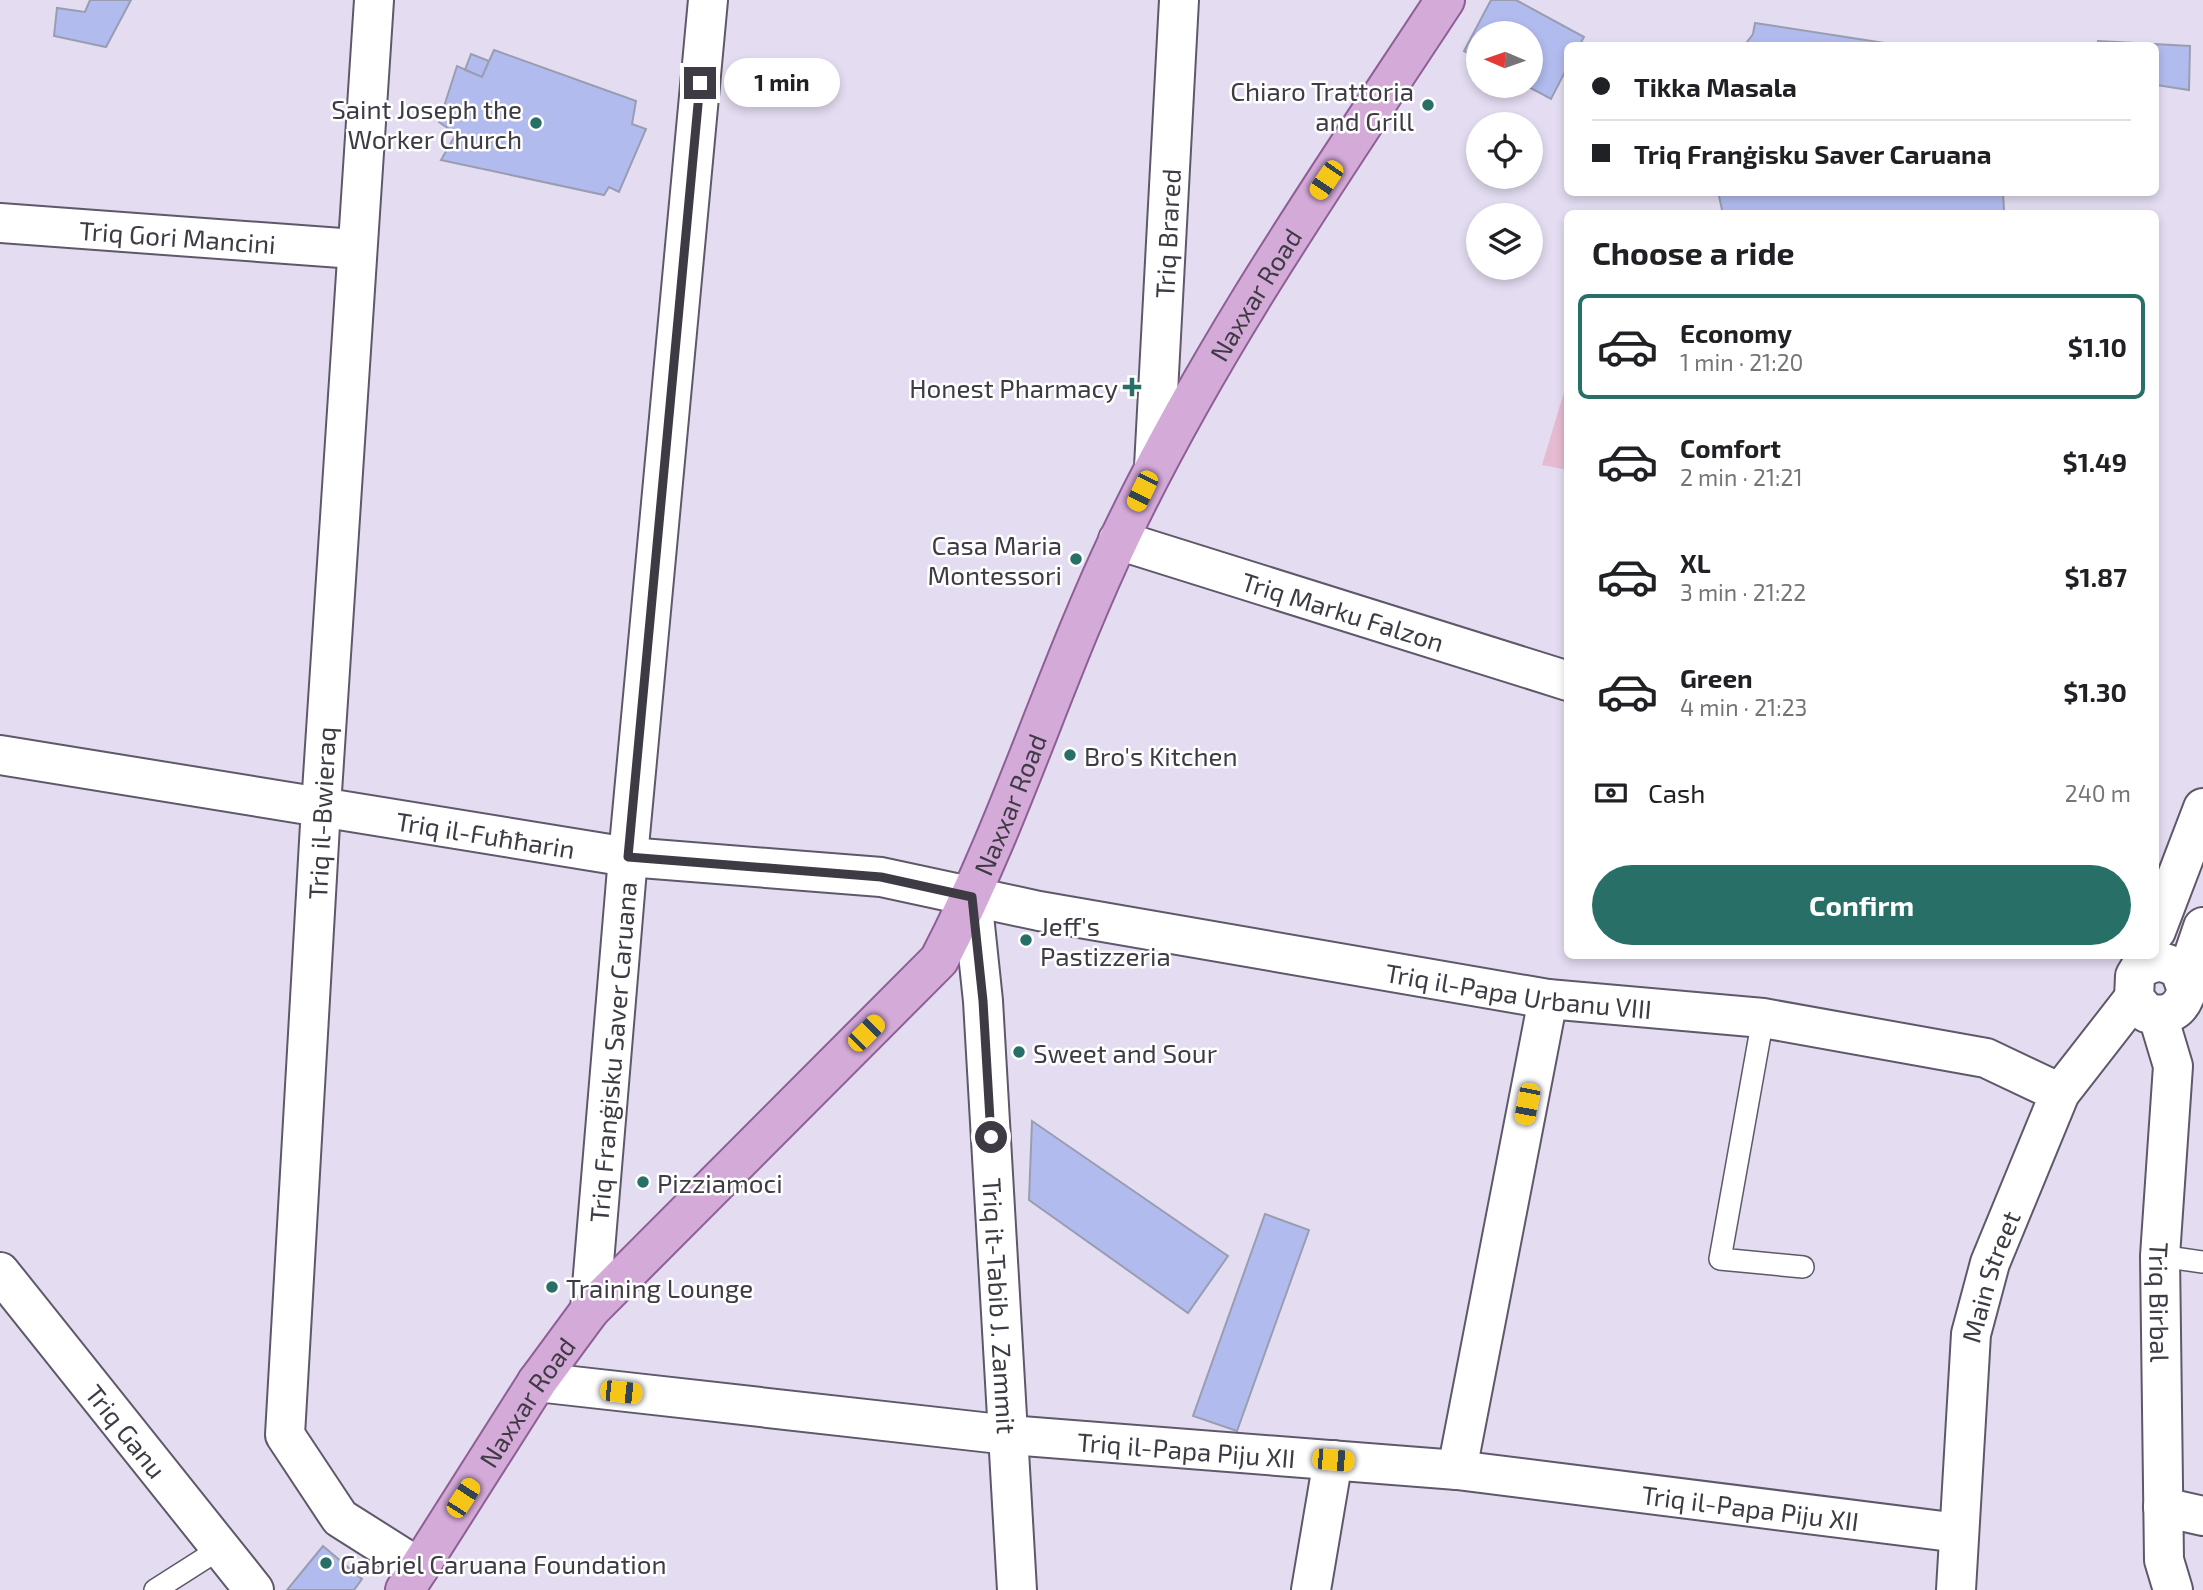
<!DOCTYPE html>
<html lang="en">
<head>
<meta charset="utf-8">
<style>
	body { margin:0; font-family:"Exo 2",sans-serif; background:#f2f2f2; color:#202124; height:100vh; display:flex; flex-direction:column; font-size:26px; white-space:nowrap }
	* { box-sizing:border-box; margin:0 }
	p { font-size:23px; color:#757577 }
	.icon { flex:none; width:38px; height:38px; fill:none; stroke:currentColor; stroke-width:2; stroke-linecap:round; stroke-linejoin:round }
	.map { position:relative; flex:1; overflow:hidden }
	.side { position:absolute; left:1564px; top:210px; width:595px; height:749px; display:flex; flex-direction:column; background:#fff; border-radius:10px; box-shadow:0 4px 10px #0003 }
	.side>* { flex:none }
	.hud { position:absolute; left:1564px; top:42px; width:595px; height:154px; border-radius:10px; box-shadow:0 4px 10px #0003; display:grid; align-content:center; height:154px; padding:0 28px; background:#fff }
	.needle { width:46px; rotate:272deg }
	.fabs { position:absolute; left:1466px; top:21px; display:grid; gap:14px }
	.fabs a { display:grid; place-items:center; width:77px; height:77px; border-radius:50%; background:#fff; box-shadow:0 4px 10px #0003; font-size:35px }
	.end { position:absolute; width:32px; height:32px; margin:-16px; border:9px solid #3e3b44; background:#fff; box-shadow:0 0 0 4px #fff }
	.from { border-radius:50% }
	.bubble { position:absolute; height:49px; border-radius:24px; background:#fff; box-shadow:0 4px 10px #0003; font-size:23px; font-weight:700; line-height:49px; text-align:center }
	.car { position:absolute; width:21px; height:42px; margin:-21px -10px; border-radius:9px; box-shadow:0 0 5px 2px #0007; background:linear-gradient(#f5c518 24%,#345 0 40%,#f5c518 0 76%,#345 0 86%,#f5c518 0) }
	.hud b { display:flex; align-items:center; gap:24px; height:66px; font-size:26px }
	.hud b+b { border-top:2px solid #e0e0e0 }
	.hud i { width:18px; height:18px; background:#202124 }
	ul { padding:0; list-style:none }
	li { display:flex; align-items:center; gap:21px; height:105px; margin:0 14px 10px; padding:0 14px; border:4px solid transparent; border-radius:10px }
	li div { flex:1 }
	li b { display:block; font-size:26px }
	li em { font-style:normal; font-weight:700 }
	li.active { border-color:#287067 }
	li>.icon { width:63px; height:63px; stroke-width:1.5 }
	h2 { padding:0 28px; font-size:32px; line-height:84px }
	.pay { display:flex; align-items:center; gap:18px; height:77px; padding:0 28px; font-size:26px }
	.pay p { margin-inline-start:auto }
	.action { display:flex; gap:14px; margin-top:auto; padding:14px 28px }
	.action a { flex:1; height:80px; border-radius:42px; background:#287067; color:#fff; font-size:28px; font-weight:700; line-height:80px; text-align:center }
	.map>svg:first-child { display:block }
</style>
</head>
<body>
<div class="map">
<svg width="2203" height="1590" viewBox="0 0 2203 1590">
	<rect width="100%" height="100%" fill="#e4ddf2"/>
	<path fill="#e6bad0" d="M1568,379V470L1542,465Z"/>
	<path fill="#b2bbee" stroke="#999db1" stroke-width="2" d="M90,0H131L106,47L54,36L57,8L85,12Z
		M1491,0H1516L1584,37L1579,46H1568V66L1551,99L1527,86H1531V33H1479V59L1464,51Z
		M1755,23L1904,46H1744L1753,34Z
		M2098,41L2190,46L2189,90L2156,85V46H2098Z
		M494,50L636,101L632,124L646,129L619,192L609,187L604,195L441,160L456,134L439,122L457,66L482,77Z
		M471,54L489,61L482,77L465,70Z
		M1718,192H2003L2004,210L2003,214H1723Z
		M1032,1121L1228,1256L1188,1313L1029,1200Z
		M1265,1214L1309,1230L1237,1431L1193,1416Z
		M323,1546L362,1579L354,1590H287Z"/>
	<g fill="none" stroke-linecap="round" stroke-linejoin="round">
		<g stroke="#5e586a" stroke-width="24">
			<path id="service" d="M1763,1018L1720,1259L1803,1267
				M2160,1256L2203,1262
				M155,1590L221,1548"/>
		</g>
		<g stroke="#5e586a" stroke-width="42">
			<g id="minor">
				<path d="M374,0L321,807L285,1435L340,1518L419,1568"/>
				<path id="s1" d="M0,223L355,249"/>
				<path id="s2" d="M1154,467L1179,0"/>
				<path id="s3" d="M1118,540L1568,681"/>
				<path id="s4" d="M0,755L628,857L881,877L1039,911L1548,999L1763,1018L1986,1058L2060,1093"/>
				<path id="s5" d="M972,897L983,1001L1017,1590"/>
				<path id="s6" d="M0,1272L254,1590"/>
				<path id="s7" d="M590,1310L628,857L708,0"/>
				<path id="s8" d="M537,1382L1009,1435L1457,1470L1959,1533"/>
				<path d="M1457,1470L1548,999"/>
				<path d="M2163,1507L2203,1516"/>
				<path d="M1311,1590L1333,1460"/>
			</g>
		</g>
		<g stroke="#5e586a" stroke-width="42">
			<g id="secondary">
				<path d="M2156,931L2203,808"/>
				<path d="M2142,968C2156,959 2167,961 2180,971L2187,990C2181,1011 2168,1018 2147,1013L2134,998L2135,976L2147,956"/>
				<path d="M2185,980L2203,927"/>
				<path id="s9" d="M2158,1016L2173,1066L2160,1256L2164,1560L2173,1590"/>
				<path id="s10" d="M1956,1590L1971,1334L1990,1263L2060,1093L2134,998"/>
			</g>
		</g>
		<g stroke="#8d5f94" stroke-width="42">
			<g id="primary">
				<path id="s11" d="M405,1590L537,1382L590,1310L939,960C1010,824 1054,676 1120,537C1210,348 1330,175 1445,0"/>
			</g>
		</g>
		<use href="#service" stroke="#fff" stroke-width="21"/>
		<use href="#minor" stroke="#fff" stroke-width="38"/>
		<use href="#secondary" stroke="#fff" stroke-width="38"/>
		<use href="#primary" stroke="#d4aad9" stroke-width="38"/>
	</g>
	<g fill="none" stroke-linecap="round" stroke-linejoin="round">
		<path stroke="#3e3b44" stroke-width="9" d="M700,83L628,857L881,877L972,897L983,1001L991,1137"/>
	</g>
	<g fill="#287067" stroke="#fff" stroke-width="2.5">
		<circle cx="1428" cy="105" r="7"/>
		<circle cx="536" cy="123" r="7"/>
		<path d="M1128.5 376.5h7v7h7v7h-7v7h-7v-7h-7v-7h7z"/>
		<circle cx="1076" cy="559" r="7"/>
		<circle cx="1070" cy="755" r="7"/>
		<circle cx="1026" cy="940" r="7"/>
		<circle cx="1019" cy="1052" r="7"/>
		<circle cx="643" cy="1182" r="7"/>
		<circle cx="552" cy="1287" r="7"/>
		<circle cx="326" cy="1563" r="7"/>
	</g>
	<g text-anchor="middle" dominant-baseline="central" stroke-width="5" stroke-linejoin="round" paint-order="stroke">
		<g font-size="26" fill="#3e3b44" stroke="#fff" text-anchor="start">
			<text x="1414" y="90" text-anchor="end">Chiaro Trattoria<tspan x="1414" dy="30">and Grill</tspan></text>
			<text x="522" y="108" text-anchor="end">Saint Joseph the<tspan x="522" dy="30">Worker Church</tspan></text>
			<text x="1118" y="387" text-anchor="end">Honest Pharmacy</text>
			<text x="1062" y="544" text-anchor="end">Casa Maria<tspan x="1062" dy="30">Montessori</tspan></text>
			<text x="1084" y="755">Bro's Kitchen</text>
			<text x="1040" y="925">Jeff's<tspan x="1040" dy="30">Pastizzeria</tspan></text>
			<text x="1033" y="1052">Sweet and Sour</text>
			<text x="657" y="1182">Pizziamoci</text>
			<text x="566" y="1287">Training Lounge</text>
			<text x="340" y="1563">Gabriel Caruana Foundation</text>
		</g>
		<g font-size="26" fill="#3e3b44" stroke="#fff">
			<text stroke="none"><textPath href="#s2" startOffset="234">Triq Brared</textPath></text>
			<text stroke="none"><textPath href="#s1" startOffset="178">Triq Gori Mancini</textPath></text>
			<text stroke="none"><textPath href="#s11" startOffset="1568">Naxxar Road</textPath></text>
			<text stroke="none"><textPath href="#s3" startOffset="236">Triq Marku Falzon</textPath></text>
			<text stroke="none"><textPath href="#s11" startOffset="1001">Naxxar Road</textPath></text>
			<text transform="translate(321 813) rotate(-87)">Triq il-Bwieraq</text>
			<text stroke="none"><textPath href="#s4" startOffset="492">Triq il-Fuħħarin</textPath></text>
			<text stroke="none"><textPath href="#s4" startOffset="1538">Triq il-Papa Urbanu VIII</textPath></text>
			<text stroke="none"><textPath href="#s7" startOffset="259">Triq Franġisku Saver Caruana</textPath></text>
			<text stroke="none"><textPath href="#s10" startOffset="317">Main Street</textPath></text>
			<text stroke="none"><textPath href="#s9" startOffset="289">Triq Birbal</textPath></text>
			<text stroke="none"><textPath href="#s5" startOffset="410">Triq it-Tabib J. Zammit</textPath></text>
			<text stroke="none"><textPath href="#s11" startOffset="224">Naxxar Road</textPath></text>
			<text stroke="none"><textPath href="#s6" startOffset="203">Triq Ganu</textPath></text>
			<text stroke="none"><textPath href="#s8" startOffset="653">Triq il-Papa Piju XII</textPath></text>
			<text stroke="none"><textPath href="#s8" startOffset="1220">Triq il-Papa Piju XII</textPath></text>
		</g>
	</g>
</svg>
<div class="fabs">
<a><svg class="needle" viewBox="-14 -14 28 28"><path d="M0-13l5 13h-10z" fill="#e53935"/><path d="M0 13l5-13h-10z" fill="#757577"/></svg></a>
<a><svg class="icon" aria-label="locate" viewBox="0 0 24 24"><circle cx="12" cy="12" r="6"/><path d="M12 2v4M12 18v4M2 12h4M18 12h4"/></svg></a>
<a><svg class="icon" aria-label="layers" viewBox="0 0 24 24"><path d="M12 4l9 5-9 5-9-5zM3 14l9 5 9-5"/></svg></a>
</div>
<i class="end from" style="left:991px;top:1137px"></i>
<i class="end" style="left:700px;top:83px"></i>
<div class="bubble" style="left:724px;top:58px;width:116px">1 min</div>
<i class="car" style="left:1326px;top:180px;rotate:214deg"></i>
<i class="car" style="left:1142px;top:491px;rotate:206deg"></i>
<i class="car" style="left:866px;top:1033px;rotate:45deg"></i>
<i class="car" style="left:1527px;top:1104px;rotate:191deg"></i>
<i class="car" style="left:621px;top:1392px;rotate:96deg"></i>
<i class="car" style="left:1333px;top:1460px;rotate:95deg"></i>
<i class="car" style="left:463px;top:1498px;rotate:33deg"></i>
<div class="hud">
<b><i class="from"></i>Tikka Masala</b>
<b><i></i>Triq Franġisku Saver Caruana</b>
</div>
<section class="side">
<h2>Choose a ride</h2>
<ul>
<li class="active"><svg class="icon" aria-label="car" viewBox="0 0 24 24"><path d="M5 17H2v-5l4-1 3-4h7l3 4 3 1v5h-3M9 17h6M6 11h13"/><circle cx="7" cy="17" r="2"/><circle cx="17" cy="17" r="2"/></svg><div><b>Economy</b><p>1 min · 21:20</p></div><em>$1.10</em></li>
<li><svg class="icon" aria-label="car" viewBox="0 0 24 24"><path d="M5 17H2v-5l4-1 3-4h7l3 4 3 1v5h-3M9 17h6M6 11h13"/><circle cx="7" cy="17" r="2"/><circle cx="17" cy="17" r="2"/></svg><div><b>Comfort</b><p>2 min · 21:21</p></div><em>$1.49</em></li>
<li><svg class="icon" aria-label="car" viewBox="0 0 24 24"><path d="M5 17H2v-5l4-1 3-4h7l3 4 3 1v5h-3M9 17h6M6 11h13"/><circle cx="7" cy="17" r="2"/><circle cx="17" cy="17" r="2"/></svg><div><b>XL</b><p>3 min · 21:22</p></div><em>$1.87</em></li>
<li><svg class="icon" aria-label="car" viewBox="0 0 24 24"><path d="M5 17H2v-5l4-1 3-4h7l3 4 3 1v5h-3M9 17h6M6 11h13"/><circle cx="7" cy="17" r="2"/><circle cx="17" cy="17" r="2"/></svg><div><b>Green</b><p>4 min · 21:23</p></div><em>$1.30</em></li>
</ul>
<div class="pay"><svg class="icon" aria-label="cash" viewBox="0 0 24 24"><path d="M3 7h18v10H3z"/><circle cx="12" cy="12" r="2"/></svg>Cash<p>240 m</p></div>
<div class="action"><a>Confirm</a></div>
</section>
</div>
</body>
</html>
